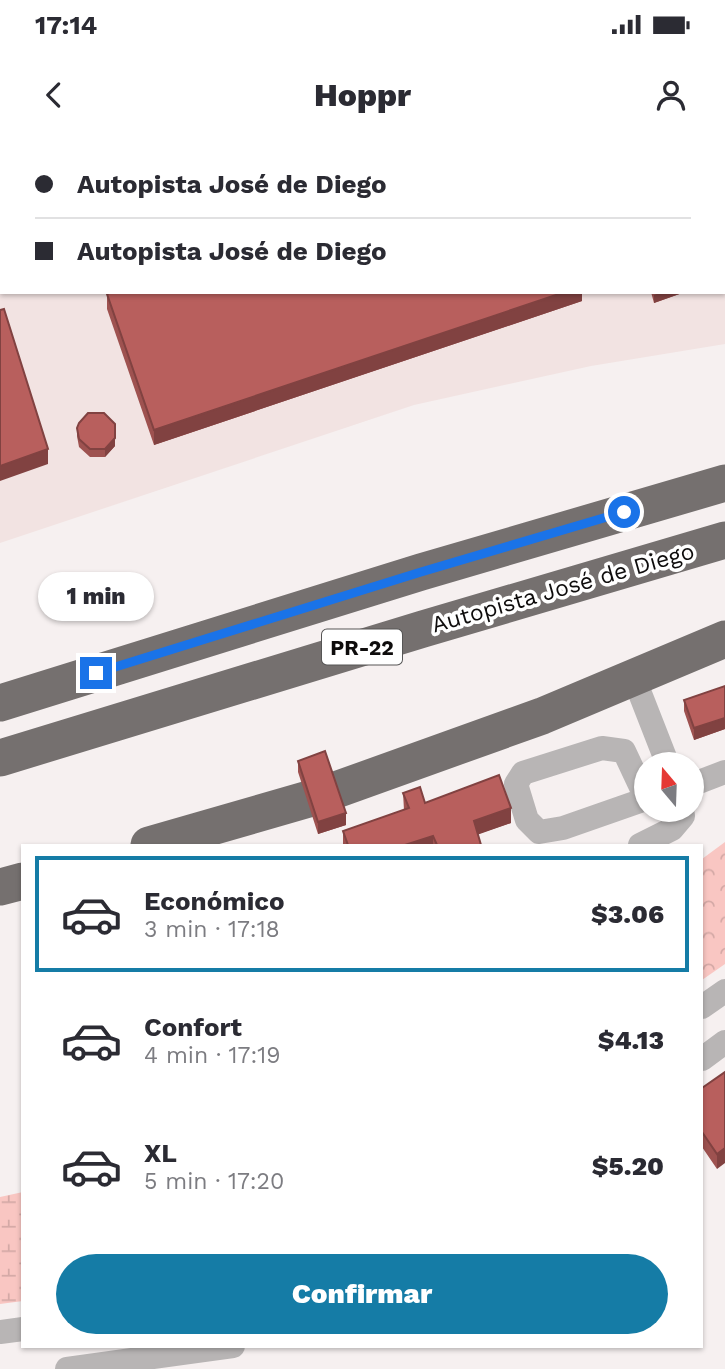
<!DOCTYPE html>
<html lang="es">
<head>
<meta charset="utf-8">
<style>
	body { margin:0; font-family:"Work Sans",sans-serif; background:#f2f2f3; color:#2b2b33; height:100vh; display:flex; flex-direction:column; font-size:26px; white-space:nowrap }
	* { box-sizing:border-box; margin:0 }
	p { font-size:23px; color:#7c7c81 }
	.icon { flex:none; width:38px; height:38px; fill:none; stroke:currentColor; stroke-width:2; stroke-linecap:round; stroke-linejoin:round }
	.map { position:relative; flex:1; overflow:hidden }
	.details { position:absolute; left:21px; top:704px; width:682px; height:504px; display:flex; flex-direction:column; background:#fff; border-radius:0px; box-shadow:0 2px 5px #0004 }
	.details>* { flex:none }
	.guide { position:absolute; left:0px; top:0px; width:726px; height:154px; box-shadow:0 2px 5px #0004; display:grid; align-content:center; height:154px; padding:0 35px; background:#fff }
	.needle { width:46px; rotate:341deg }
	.tools { position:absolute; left:634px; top:612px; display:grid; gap:14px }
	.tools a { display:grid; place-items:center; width:70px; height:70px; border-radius:50%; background:#fff; box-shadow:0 2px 5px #0004; font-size:35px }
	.end { position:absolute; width:32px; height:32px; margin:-16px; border:9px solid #1a73e8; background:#fff; box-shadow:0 0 0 4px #fff }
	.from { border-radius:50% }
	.bubble { position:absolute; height:49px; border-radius:24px; background:#fff; box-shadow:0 2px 5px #0004; font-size:23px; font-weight:800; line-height:49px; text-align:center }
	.guide b { display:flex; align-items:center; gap:24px; height:66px; font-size:26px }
	.guide b+b { border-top:2px solid #e1e1e2 }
	.guide i { width:18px; height:18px; background:#2b2b33 }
	ul { padding:12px 0 0; list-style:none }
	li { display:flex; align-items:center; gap:21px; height:116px; margin:0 14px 10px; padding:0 21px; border:4px solid transparent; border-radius:0px }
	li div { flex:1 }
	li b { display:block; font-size:26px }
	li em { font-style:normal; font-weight:800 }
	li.active { border-color:#157ca6 }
	li>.icon { width:63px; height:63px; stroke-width:1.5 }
	.cta { display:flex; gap:14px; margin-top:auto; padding:14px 35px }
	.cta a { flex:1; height:80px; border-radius:42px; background:#157ca6; color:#fff; font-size:28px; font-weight:800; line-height:80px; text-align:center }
	.status { display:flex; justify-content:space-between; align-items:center; height:49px; padding:0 35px; background:#fff; direction:ltr }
	.status svg { height:19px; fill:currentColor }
	header { display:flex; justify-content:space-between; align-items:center; height:91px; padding:0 35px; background:#fff; font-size:32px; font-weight:800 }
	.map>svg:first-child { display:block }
</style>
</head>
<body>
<div class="status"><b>17:14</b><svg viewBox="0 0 49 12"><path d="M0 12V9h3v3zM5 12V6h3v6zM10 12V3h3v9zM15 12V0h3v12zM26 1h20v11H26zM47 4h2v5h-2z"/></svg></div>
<header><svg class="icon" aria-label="back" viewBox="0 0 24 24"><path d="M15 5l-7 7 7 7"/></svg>Hoppr<svg class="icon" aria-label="person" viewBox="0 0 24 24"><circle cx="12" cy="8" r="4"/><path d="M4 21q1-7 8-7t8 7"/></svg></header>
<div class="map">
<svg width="725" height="1229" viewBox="0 0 725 1229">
	<defs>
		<pattern id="forest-crowns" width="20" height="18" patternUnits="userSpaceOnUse" patternTransform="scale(1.75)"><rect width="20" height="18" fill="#f9c6c2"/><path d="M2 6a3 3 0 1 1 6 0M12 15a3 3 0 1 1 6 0" fill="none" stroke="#d4a9a6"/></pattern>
		<pattern id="wetland-marsh" width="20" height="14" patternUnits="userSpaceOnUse" patternTransform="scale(1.75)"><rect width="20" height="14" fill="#f9c6c2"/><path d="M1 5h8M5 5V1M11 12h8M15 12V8" fill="none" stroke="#d4a9a6"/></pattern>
	</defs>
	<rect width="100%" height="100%" fill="#f6f0f0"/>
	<path fill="#f2e3e2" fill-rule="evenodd" d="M0,0H725V204L591,226L414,265L0,403ZM2,2H724V152H2Z"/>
	<path fill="url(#forest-crowns)" d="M725,702V824L702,840V719Z"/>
	<path fill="url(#wetland-marsh)" d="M23,1052V1161L0,1164V1057Z"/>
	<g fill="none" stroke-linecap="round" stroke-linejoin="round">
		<path stroke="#b8b5b5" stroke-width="24" d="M148,2L154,0
			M0,7L2,12
			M0,50L2,49
			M634,538L668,625
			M691,645L725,632
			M646,658L624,611L602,608L523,633L516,644L527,680L539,692L563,688L646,659
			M640,705L672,689L683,676L682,670
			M702,867L725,851
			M702,919L725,902
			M0,1192L23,1189
			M67,1229L233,1206"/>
		<path stroke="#75706f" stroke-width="37" d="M0,563L421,432L725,343
			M0,618L423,489L725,400
			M149,705L319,656L542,576L725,499
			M0,747L23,741"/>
	</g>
	<path fill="#9e5250" d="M582,152V161L154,305L107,169V154Z
		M651,152H685L654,163Z
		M115,284V306L105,317H90L79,307L77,296V288Z
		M725,546V589L694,600L684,571V560Z
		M298,621L346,685L318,694L298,632Z
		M403,653L425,663L511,683L478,694L481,705H343V691L404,670Z
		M725,932L717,1029L702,1007V948Z"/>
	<path fill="#814241" d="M565,152H582V161L154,305V290Z
		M662,152H685L654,163V155Z
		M115,298V306L105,317V309Z
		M48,309V324L0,341V326Z
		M725,578V589L694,600V588Z
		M511,668V683L474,696V681Z
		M346,673V685L318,694V682Z
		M433,696V705H405Z
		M725,1008V1023L717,1029V1014Z"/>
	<path fill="#b85f5d" stroke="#814241" stroke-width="2" d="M601,0H725V131L724,2H602Z
		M112,152H565L154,290L107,154Z
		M4,169L48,309L0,326V170Z
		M88,273H104L115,284V298L105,309H90L79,299L77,288L79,283Z
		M725,546V578L694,588L684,560Z
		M325,611L346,673L318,682L298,621Z
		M499,635L511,668L474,681L481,705H437L433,696L405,705H348L343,691L409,668L403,653L420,647L425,663Z
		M725,932V1008L717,1014L702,992V948Z"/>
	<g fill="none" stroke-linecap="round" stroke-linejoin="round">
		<path stroke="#1a73e8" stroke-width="9" d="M96,533L421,432L624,372"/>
	</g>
	<g text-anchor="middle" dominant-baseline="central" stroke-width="7" stroke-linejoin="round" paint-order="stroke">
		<rect fill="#fff" stroke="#565555" stroke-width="2" x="322" y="489.5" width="80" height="35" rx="5"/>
		<g font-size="21" font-weight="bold" fill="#0e0c0c">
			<text x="362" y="507">PR-22</text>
		</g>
		<g font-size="23" fill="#0e0c0c" stroke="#fff">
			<text transform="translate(563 448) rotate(-16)">Autopista José de Diego</text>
		</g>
	</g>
</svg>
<div class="tools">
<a><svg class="needle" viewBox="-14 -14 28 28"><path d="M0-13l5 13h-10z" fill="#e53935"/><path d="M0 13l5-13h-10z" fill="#7c7c81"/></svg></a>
</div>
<i class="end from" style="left:624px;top:372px"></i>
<i class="end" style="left:96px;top:533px"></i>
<div class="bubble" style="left:38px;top:432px;width:116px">1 min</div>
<div class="guide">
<b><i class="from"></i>Autopista José de Diego</b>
<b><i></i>Autopista José de Diego</b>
</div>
<section class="details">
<ul>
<li class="active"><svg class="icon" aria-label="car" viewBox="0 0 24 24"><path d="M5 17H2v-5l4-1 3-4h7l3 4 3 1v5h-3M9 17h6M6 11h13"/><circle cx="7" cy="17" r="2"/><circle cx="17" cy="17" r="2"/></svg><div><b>Económico</b><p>3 min · 17:18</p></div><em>$3.06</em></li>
<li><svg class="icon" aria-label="car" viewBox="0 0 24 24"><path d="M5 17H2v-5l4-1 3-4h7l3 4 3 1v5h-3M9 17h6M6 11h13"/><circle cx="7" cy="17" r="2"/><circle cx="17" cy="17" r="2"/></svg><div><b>Confort</b><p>4 min · 17:19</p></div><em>$4.13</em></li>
<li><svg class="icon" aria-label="car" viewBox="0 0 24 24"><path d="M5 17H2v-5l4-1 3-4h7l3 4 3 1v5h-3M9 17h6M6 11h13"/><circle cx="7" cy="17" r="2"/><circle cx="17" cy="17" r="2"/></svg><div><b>XL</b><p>5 min · 17:20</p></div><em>$5.20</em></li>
</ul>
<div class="cta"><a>Confirmar</a></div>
</section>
</div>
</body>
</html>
